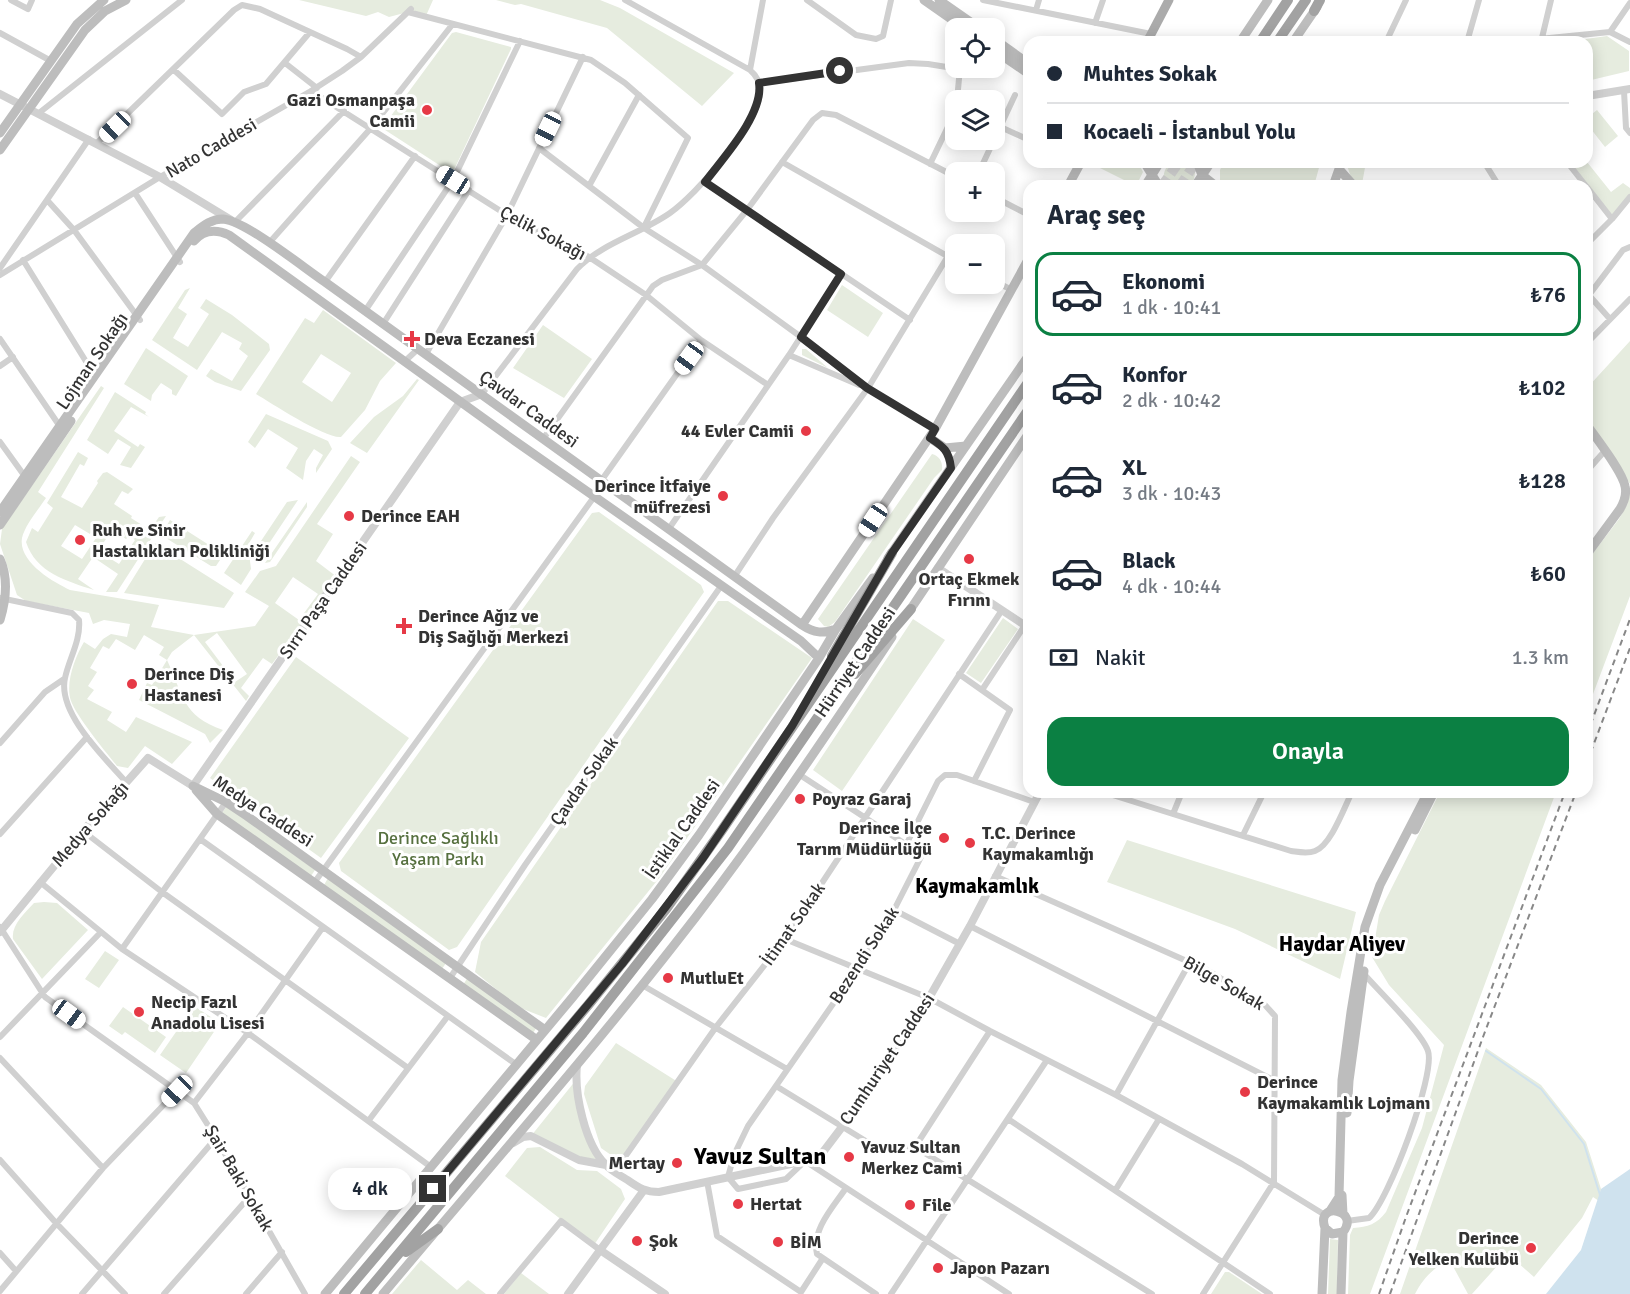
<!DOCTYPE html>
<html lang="tr">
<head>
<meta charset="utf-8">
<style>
	body { margin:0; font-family:Signika,sans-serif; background:#f2f2f3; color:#1f2937; height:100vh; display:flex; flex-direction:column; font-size:22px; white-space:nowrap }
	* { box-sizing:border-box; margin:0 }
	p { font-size:20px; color:#747a83 }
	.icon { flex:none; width:33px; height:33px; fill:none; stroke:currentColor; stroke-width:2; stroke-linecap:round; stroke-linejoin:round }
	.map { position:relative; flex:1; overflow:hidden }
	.sheet { position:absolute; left:1023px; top:180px; width:570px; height:618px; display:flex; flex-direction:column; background:#fff; border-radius:18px; box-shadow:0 3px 15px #0003 }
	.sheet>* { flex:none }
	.hud { position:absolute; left:1023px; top:36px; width:570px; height:132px; border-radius:18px; box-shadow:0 3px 15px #0003; display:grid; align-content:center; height:132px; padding:0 24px; background:#fff }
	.controls { position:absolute; left:945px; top:18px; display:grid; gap:12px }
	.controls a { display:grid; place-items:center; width:60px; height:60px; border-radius:12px; background:#fff; box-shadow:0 3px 15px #0003; font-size:30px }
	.end { position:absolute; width:27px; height:27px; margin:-14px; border:8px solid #333; background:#fff; box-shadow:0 0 0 3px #fff }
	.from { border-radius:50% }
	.bubble { position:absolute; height:42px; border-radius:18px; background:#fff; box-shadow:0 3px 15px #0003; font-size:20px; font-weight:600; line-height:42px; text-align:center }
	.car { position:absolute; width:18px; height:36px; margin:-18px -9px; border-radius:8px; box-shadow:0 0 4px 2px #0007; background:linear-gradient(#fff 24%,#345 0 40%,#fff 0 76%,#345 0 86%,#fff 0) }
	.hud b { display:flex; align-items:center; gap:21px; height:57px; font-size:22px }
	.hud b+b { border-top:2px solid #e0e1e3 }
	.hud i { width:15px; height:15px; background:#1f2937 }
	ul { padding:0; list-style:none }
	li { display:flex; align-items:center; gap:18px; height:84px; margin:0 12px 9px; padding:0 12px; border:3px solid transparent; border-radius:18px }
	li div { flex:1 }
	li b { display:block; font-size:22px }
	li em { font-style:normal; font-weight:600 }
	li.on { border-color:#0b8043 }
	li>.icon { width:54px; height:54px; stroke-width:1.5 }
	h2 { padding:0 24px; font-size:27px; line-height:72px }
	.pay { display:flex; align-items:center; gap:15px; height:66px; padding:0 24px; font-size:22px }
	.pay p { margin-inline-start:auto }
	.cta { display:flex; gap:12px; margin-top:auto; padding:12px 24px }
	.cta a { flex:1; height:69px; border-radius:18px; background:#0b8043; color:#fff; font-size:24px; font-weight:600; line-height:69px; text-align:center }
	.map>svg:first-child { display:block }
</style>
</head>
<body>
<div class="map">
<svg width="1630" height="1294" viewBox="0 0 1630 1294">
	<rect width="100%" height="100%" fill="#fff"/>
	<path fill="#e6ecdf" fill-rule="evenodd" d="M299,0H433L425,18L408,12L389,17L378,12L366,16Z
		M496,0H600L620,8L734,73L702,106L607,28L521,4L515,5Z
		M456,32L511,47V49L453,172H450L382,128L452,33Z
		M1607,36L1629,51V71L1587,81V42L1572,41Z
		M1597,110L1618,136L1605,147L1587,124V118Z
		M1138,162L1143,172L1136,186L1090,163Z
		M1171,162C1188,162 1201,163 1192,184L1167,186C1161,178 1164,168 1171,162Z
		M1224,162H1332L1333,167L1320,164L1314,186H1236L1220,182V170Z
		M1347,162H1366L1362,184L1358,185C1351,178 1348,172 1347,162Z
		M1567,162H1587L1611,192L1623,183L1630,188V197L1612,219Z
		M842,285L883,313L868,337L827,310Z
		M190,288L178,308L187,314L173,338L188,347L209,314L200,308L206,299L232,315L269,344L270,350L241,391L215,382L206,376L211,369L232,381L248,356L239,349L242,343L222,332L197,370L152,340L185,290Z
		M323,310L396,363L380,381L365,410L341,437C326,439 271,403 256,394L305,318L314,323ZM321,354L351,373L332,402L302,382Z
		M543,325L592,359L564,398L513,368Z
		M1630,341V484L1587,419V388Z
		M146,348L188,376L176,396L172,394V390L161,383L152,395L151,401L124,384Z
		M802,349H806L828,368L802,355Z
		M417,379L419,380L367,453L350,443L374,417L403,396Z
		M101,386L104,388L38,492L46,498C38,510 25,525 22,538C18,562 53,582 70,590L159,605L151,627L194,635L255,626L269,606L245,592L260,571L276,566L351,456L360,462L317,524L333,534L316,561L337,577L272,664L263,658L241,688L249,696L246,701L194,635L172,652L167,660C183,694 182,716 223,730L210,743L205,734L139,700L147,683L152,685L167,660L159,655L164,647L144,635L135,650L116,639L109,649L103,646L90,668L97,672L88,686L94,690L87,699L112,712L107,720L126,732L136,717L192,742L172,764L145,746L128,768L117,766C105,751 77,717 71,701C65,683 75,657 84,642L95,649L103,639L111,634L127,637L130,624L104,620L93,624L89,613L26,601L17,595L0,544L2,529ZM293,577L318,594L299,620L275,603ZM217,633L247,674L235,682L205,642Z
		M115,392L146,412L145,414L149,417L131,407L114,431L138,447L140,444L145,447L131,468L120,465L131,447L118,439L108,454L87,440Z
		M266,414L328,441L332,449L316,473V468L323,455L314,449L306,461L303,480L286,468L298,448L268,429L255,448L248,442Z
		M78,452L88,458L84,466L80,464L61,497L82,508L98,483L97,481L103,473L107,472L133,489L128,494L122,491L114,504L132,516L131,518L150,530L159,517L166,516L117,592H106L118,574L93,557L78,579L94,590C67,581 36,573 26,542L32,528L38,532L53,508L47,503ZM75,525L90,534L92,531L98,535L82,559L61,546ZM112,530L126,539L129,536L135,540L119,564L98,551Z
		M932,454C940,456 943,463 942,470L934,478L835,622L828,627L824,626L818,619Z
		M1630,490V596L1587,710V561L1619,519L1627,505Z
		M298,500L260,557L259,544L287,502Z
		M307,502V507L270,562L265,563Z
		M599,512L701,585L704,592L457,947L449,950L341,871L339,863L592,513Z
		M170,520L220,552L222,557L216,566H211L161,535Z
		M252,531L255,533L248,545L251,569L241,585L224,573Z
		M155,543L234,593L224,608L124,593Z
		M718,601H728L812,658L660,877L546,1018L518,1007L475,972L481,942Z
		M1003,618L1018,629L981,683L966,673Z
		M913,619L945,640L842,791L813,770Z
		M296,657L409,738L321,858L210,778Z
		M1440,792H1556L1370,1294H1348L1350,1235L1353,1228C1368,1227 1377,1224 1386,1212L1422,1128L1444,1045L1389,985L1372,957L1379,915L1385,901Z
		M227,806L315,870L311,876L222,813Z
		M1127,840L1356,912L1340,979L1235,929L1107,882Z
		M328,878L446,963L442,969L324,885Z
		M44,902L57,903L88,930L42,979L13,939C11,925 25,913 34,903Z
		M105,951L119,960L99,988L85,979Z
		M468,977L537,1027L533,1033L463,985Z
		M194,1006L220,1023L186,1073L160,1055Z
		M123,1007L166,1037L155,1053L125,1032L122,1035L109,1026Z
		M616,1043L678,1082L621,1162L601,1148L584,1094L585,1086Z
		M1486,1048L1541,1085L1586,1142L1601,1189L1599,1201L1593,1197L1582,1218L1534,1277L1508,1254L1472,1294H1468L1449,1259C1434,1268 1423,1278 1415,1294H1400Z
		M576,1080L586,1127L606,1165L579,1160L531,1136Z
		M540,1147L577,1170L597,1171L621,1189L625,1199L594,1245L505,1176L527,1148Z
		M1330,1239L1338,1240L1337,1294H1328Z
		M421,1260L457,1290L468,1280L486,1294H392Z
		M1225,1272H1229L1262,1294H1211Z
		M521,1273L549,1294H504Z"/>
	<path fill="#cfe2ee" d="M1630,1169V1294H1546L1581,1250L1601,1189Z"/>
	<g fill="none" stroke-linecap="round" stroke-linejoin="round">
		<path stroke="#cfe2ee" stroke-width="2" d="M1486,1051L1541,1089L1584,1144L1600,1195"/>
		<path stroke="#d6d6d6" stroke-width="10" stroke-dasharray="10 5" stroke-linecap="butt" d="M1162,186L1179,162
			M1180,186L1196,162"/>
		<path stroke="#d0d0d0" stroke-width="6" d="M11,0L28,9L32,0
			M807,0L856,35L876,39L883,36L891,0
			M983,0L1151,34
			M1036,10L1039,0
			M408,12L591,60L625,83L688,138L644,227
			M1095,23L1103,0
			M1610,32L1630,3
			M0,33L51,61
			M1386,42L1406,0
			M1467,42L1479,0
			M1508,42L1610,32L1630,42
			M1541,42L1551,0
			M285,63L317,88
			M174,70L222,114L244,92L266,84L310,32
			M750,70L763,0
			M759,83L909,63L928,64L959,69
			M311,91L507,215L589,257L646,295L701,340L768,385
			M1624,91L1626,128L1630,133
			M957,100L960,68
			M39,113L182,0
			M994,124L1029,140
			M97,143L234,10L242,5L260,9L347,49L361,57
			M539,148L644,228L702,265L801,337L868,388L935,429
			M782,162L956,261
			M1484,162L1499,186
			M1567,162L1586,186
			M930,164L956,110
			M979,172L1015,95
			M705,182L910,320
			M589,186L639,95
			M1587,187L1612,219
			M135,193L180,262
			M994,197L1029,215
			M47,200L74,230L140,320
			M234,223L344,111
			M269,243L371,128L452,25
			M1587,244L1612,219L1630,197
			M23,260L95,376
			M702,265L747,210L813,120L822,113L836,115L956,177
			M0,268L89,139
			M0,275L160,177L311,91L342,71L361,57L411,9
			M994,281L1012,290
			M325,282L415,156
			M1587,293L1610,319
			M1589,295L1623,250L1630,247
			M365,311L453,180L520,41
			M383,324L469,190
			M0,339L61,428
			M1587,343L1630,299
			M426,354L507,215L583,57
			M789,355L859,385
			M404,362L418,349
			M0,366L13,357
			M482,394L577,269C602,243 640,234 670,213C697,194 756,126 760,94C761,84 757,76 750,70L625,0
			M543,439L653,286L662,280L702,265
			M0,442L26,478
			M1587,471L1602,454
			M601,481L701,340
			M668,530L789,355L841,274
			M734,577L773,518L868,388L948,256
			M0,598L72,613L79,620C81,640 69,659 65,678C57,713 105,758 126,782
			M959,674L1010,710L974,781
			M982,690L1029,619
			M0,743L45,692L64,679
			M800,775L922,855L894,910L858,968L748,1126L734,1155L728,1177L738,1189L786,1179L805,1161L1009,1294
			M1103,792L1291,851C1299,852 1307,854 1315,851C1331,845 1344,808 1352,792
			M1173,814L1182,792
			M83,831L162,892L408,1068
			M0,834L87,737
			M1243,835L1264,792
			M200,839L517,1065
			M906,845L938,781L945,775H957L1034,802
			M995,876L1207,970L1265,1005L1275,1016L1274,1182L1203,1294
			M40,882L122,949L248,1033L431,1167
			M314,883L594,497
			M894,910L960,944
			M970,926L1275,1081
			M0,927L45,997L194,1103L216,1138L305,1294
			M785,939L929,998L990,1031L1116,1095L1242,1164L1325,1215
			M122,949L226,802
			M450,978L525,865L721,586
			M642,985L787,1069
			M0,1037L100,933
			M0,1058L103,1168
			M776,1086L882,1151L915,1147L990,1031
			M1116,1095L1190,962
			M194,1103L248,1033L323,927
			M1008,1119L1270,1294
			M369,1120L448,1016
			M915,1147L1152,1294
			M0,1160L56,1223L125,1294
			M615,1171L716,1027L785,939L1002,610
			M707,1181L717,1236L801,1292L823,1258
			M846,1188C834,1206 811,1230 817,1254L876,1294
			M1116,1189L1159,1119
			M1347,1221L1369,1218C1388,1202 1436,1074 1428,1051C1422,1033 1378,990 1363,973
			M0,1253L16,1271
			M0,1291L103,1168L177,1091
			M82,1294L216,1138
			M164,1294L250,1196
			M246,1294L282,1252
			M500,1294L561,1221L600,1250
			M891,1294L1047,1060"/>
		<path stroke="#d0d0d0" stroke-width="8" d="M0,94L160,177L231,220
			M1587,96L1630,89
			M938,568L1029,628
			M0,932L83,831L148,758L193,786L460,402L482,394
			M577,1065C574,1093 585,1145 606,1165C612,1172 622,1176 629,1181C639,1188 646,1192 659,1192L805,1161L820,1156L842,1127L929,998L970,926L1040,792
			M513,1143L523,1137L531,1136L579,1160L606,1165
			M600,1250L665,1294
			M568,1294L644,1190"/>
		<path stroke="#bdbdbd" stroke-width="9" d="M924,0L964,28
			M939,0L979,28
			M994,39L1029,64
			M1240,42L1268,0
			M1293,42L1317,7
			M994,50L1029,74
			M0,133L77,24L104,0
			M0,150L85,30L105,11L126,0
			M1144,162L1152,175L1145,186
			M1197,162L1202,175
			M1339,169L1354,186
			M1202,175L1216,186
			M1068,186L1081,162
			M1159,186L1152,175L1160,162
			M1195,186L1211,162
			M1333,186L1339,169
			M194,241C203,230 216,229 229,235L515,441L801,641L819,658
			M1587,425C1597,439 1622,471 1625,486C1627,494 1624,502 1620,509L1587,554
			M930,438L945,448L966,446
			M0,512L194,233C203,226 211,219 223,219C246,221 304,268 325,282L802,625C814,633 823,634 836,629
			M0,525L71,421
			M888,558L1029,355
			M0,559C9,579 6,600 0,620
			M908,613L1029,433
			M802,625L935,429L1029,258
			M193,786L226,802L247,816L545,1030
			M196,790L217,814L537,1040
			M1415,830L1434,792
			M1347,1113L1349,1081L1364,971
			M1342,1195L1343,1214
			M1330,1211L1339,1197L1342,1080L1351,1012L1365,927L1380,885L1428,792
			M325,1294L572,998L652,899L699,835L819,658L836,629L873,578
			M383,1294C480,1178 581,1064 674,945C752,846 822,742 892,637
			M1322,1294L1325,1228
			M1341,1294L1343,1232C1361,1210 1315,1200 1325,1228L1332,1234L1343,1232"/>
		<path stroke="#ababab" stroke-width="9" d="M1147,42L1169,0"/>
		<path stroke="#a2a2a2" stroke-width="10" d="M1314,11L1320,0
			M1260,42L1288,0
			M1277,42L1306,0
			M832,656L892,553
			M855,674L911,609
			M406,1252L438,1229
			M344,1294L589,1004L666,909L722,830L1029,381
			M365,1294L583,1033L728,848L1029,409"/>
		<path stroke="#888" stroke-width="2" stroke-dasharray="6 4.5" stroke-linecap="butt" d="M1587,734L1630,619
			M1587,762L1630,648
			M1379,1294L1406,1217L1565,792
			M1390,1294L1483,1037L1576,792"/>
	</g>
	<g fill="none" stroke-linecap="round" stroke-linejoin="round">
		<path stroke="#333" stroke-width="8" d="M433,1189L622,964L703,858L792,726L892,553L951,468C949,451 944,447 930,438L935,429L867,388L801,337L841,274L705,182C723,158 764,114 759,83L840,71"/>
	</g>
	<g fill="#e63946" stroke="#fff" stroke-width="2">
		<circle cx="427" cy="110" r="6"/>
		<path d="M409 330h6v6h6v6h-6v6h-6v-6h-6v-6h6z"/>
		<circle cx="806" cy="431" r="6"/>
		<circle cx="723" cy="496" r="6"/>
		<circle cx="349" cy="516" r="6"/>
		<circle cx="80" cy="540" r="6"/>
		<circle cx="969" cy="559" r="6"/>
		<path d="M401 617h6v6h6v6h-6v6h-6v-6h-6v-6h6z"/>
		<circle cx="132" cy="684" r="6"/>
		<circle cx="800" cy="799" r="6"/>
		<circle cx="944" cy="838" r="6"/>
		<circle cx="970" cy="843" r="6"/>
		<circle cx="668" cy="978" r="6"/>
		<circle cx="139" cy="1012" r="6"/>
		<circle cx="1245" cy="1092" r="6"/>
		<circle cx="849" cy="1157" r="6"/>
		<circle cx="677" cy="1163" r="6"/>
		<circle cx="738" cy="1204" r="6"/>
		<circle cx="910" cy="1205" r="6"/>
		<circle cx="637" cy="1241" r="6"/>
		<circle cx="778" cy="1242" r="6"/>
		<circle cx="1531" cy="1248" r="6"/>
		<circle cx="938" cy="1268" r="6"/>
	</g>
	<g text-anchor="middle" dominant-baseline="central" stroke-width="6" stroke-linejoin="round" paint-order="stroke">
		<g font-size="18" font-weight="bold" fill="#333" stroke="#fff" text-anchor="start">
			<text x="415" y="100" text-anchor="end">Gazi Osmanpaşa<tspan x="415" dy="21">Camii</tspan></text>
			<text x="424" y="339">Deva Eczanesi</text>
			<text x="794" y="431" text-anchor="end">44 Evler Camii</text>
			<text x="711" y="486" text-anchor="end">Derince İtfaiye<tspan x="711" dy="21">müfrezesi</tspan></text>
			<text x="361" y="516">Derince EAH</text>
			<text x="92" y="530">Ruh ve Sinir<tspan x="92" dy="21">Hastalıkları Polikliniği</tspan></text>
			<text x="969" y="579" text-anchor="middle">Ortaç Ekmek<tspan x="969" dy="21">Fırını</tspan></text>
			<text x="418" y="616">Derince Ağız ve<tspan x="418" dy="21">Diş Sağlığı Merkezi</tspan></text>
			<text x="144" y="674">Derince Diş<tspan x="144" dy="21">Hastanesi</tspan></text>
			<text x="812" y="799">Poyraz Garaj</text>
			<text x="932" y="828" text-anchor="end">Derince İlçe<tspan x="932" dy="21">Tarım Müdürlüğü</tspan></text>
			<text x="982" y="833">T.C. Derince<tspan x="982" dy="21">Kaymakamlığı</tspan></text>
			<text x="680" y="978">MutluEt</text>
			<text x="151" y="1002">Necip Fazıl<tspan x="151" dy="21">Anadolu Lisesi</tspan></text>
			<text x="1257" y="1082">Derince<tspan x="1257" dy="21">Kaymakamlık Lojmanı</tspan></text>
			<text x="861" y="1147">Yavuz Sultan<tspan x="861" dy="21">Merkez Cami</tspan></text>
			<text x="665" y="1163" text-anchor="end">Mertay</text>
			<text x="750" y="1204">Hertat</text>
			<text x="922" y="1205">File</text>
			<text x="1519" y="1238" text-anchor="end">Derince<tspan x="1519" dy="21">Yelken Kulübü</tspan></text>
			<text x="649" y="1241">Şok</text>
			<text x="790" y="1242">BİM</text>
			<text x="950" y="1268">Japon Pazarı</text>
		</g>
		<g font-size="18" fill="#333" stroke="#fff">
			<text transform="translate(211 148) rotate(-30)">Nato Caddesi</text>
			<text transform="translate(543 233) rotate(28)">Çelik Sokağı</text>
			<text transform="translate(92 361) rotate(-56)">Lojman Sokağı</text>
			<text transform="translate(529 409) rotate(36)">Çavdar Caddesi</text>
			<text transform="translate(323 600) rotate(-55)">Sırrı Paşa Caddesi</text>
			<text transform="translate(855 662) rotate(-56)">Hürriyet Caddesi</text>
			<text transform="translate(584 781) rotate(-55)">Çavdar Sokak</text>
			<text transform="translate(263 811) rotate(33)">Medya Caddesi</text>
			<text transform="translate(90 824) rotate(-49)">Medya Sokağı</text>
			<text transform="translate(682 829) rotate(-55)">İstiklal Caddesi</text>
			<text transform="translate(793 924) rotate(-55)">İtimat Sokak</text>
			<text transform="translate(864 955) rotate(-57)">Bezendi Sokak</text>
			<text transform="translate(1224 983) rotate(30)">Bilge Sokak</text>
			<text transform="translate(887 1059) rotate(-56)">Cumhuriyet Caddesi</text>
			<text transform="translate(239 1178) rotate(60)">Şair Baki Sokak</text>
		</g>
		<g font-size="18" fill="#56703f" stroke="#fff">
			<text x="438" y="838">Derince Sağlıklı<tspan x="438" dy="21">Yaşam Parkı</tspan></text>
		</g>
		<g font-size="21" font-weight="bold" fill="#000" stroke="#fff">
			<text x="977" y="886">Kaymakamlık</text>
			<text x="1342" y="944">Haydar Aliyev</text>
		</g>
		<g font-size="24" font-weight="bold" fill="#000" stroke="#fff">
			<text x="760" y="1156">Yavuz Sultan</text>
		</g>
	</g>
</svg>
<div class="controls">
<a><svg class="icon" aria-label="locate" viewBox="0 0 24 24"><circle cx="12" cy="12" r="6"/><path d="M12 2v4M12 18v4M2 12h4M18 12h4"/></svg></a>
<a><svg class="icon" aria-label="layers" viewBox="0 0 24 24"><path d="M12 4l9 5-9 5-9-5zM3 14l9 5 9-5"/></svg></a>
<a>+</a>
<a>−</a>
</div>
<i class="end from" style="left:840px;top:71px"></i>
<i class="end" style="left:433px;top:1189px"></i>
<div class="bubble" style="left:328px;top:1168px;width:84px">4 dk</div>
<i class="car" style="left:115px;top:127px;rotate:226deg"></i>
<i class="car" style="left:548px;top:129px;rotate:206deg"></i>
<i class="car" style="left:453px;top:180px;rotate:302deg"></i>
<i class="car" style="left:689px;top:358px;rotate:216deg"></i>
<i class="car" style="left:873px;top:520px;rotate:214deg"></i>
<i class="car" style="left:69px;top:1014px;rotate:126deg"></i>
<i class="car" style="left:177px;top:1091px;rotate:224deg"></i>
<div class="hud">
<b><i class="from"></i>Muhtes Sokak</b>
<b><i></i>Kocaeli - İstanbul Yolu</b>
</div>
<section class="sheet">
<h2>Araç seç</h2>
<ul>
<li class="on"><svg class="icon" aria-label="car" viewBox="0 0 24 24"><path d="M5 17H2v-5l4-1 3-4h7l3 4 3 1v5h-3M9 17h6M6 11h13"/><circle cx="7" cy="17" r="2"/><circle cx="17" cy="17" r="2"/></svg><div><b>Ekonomi</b><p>1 dk · 10:41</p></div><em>₺76</em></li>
<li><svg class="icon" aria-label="car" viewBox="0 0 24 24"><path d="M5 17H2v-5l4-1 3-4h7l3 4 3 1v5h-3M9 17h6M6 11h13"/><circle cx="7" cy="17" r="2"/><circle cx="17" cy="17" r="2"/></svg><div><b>Konfor</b><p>2 dk · 10:42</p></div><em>₺102</em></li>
<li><svg class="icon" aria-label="car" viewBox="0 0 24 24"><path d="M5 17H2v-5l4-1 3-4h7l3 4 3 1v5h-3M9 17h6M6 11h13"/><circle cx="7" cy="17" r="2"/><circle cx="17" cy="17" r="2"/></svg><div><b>XL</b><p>3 dk · 10:43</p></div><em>₺128</em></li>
<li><svg class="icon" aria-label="car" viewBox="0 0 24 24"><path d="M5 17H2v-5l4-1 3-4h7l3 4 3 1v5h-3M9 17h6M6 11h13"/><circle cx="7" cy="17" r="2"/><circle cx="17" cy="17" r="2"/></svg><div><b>Black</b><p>4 dk · 10:44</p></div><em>₺60</em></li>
</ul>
<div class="pay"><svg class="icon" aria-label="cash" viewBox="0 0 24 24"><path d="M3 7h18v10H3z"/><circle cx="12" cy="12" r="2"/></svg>Nakit<p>1.3 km</p></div>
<div class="cta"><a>Onayla</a></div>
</section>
</div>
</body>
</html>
